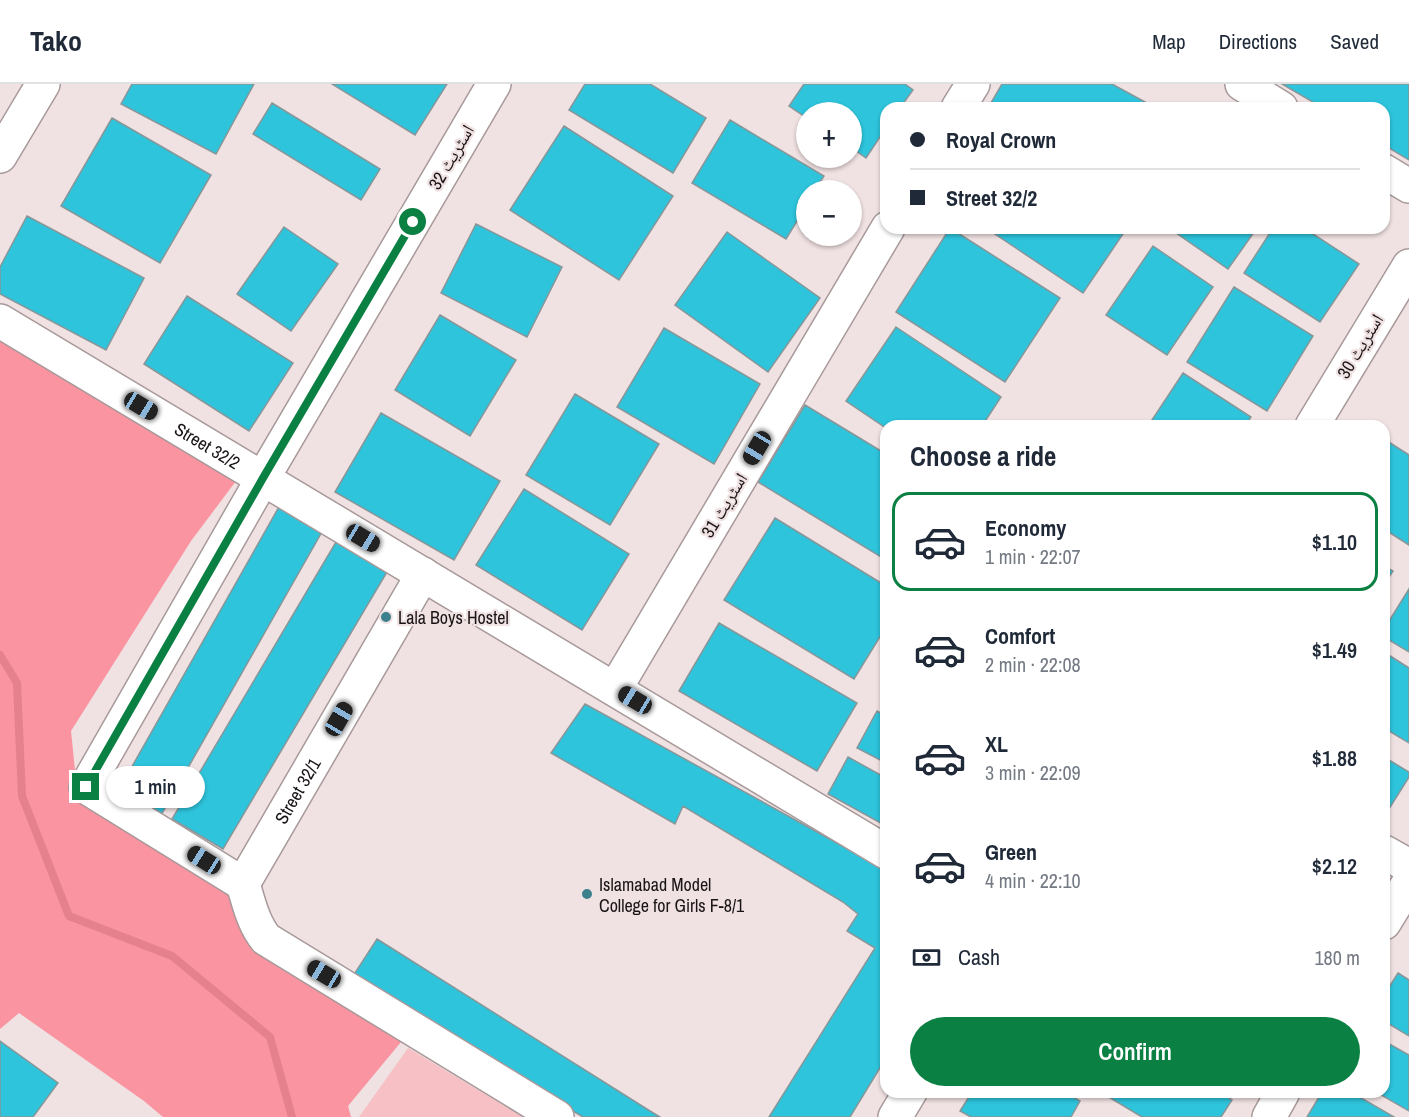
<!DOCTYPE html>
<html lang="en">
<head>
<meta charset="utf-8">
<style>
	body { margin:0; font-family:"Archivo Narrow","Noto Naskh Arabic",sans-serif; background:#f2f2f3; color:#1f2937; height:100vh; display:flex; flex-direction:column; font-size:22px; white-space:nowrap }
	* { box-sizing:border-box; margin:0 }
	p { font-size:20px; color:#747a83 }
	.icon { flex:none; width:33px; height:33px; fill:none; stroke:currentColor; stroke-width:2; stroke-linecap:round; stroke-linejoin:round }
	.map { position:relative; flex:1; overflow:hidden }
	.details { position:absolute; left:880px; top:336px; width:510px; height:678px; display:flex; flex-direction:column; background:#fff; border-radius:18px; box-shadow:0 2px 4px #0004 }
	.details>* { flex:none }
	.guide { position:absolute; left:880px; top:18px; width:510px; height:132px; border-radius:18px; box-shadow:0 2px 4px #0004; display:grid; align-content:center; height:132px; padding:0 30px; background:#fff }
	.tools { position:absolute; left:796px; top:18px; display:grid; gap:12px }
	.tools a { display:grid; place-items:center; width:66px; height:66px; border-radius:50%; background:#fff; box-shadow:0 2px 4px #0004; font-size:30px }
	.end { position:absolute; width:27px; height:27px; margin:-14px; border:8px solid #0b8043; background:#fff; box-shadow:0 0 0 3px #fff }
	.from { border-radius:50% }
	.bubble { position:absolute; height:42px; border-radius:21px; background:#fff; box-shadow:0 2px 4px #0004; font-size:20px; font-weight:600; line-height:42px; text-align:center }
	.car { position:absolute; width:18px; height:36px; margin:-18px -9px; border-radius:8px; box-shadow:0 0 4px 2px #0007; background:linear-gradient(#222 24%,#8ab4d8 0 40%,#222 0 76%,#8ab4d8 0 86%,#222 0) }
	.guide b { display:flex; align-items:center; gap:21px; height:57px; font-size:22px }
	.guide b+b { border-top:2px solid #e0e1e3 }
	.guide i { width:15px; height:15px; background:#1f2937 }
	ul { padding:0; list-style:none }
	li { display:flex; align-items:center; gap:18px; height:99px; margin:0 12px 9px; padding:0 18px; border:3px solid transparent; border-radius:18px }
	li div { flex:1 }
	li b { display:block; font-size:22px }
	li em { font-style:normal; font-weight:600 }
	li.active { border-color:#0b8043 }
	li>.icon { width:54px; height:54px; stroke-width:1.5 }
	h2 { padding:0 30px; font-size:27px; line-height:72px }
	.pay { display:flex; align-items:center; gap:15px; height:66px; padding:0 30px; font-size:22px }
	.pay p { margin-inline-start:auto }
	.cta { display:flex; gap:12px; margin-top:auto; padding:12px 30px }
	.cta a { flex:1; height:69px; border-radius:36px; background:#0b8043; color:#fff; font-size:24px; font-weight:600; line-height:69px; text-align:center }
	header { display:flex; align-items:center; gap:36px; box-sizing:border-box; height:84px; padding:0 30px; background:#fff; border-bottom:2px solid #e0e1e3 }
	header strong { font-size:28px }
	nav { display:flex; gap:33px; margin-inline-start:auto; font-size:21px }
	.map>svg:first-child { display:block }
</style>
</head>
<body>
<header>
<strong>Tako</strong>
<nav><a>Map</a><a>Directions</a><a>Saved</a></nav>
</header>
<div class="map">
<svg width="1409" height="1033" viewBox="0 0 1409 1033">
	<rect width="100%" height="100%" fill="#f0e1e2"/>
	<path fill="#f6c0c5" d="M408,964L523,1033H359Z"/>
	<path fill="#f994a0" d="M0,250L236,397L191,457L71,647L77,706L230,806L259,868L401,958L348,1022L351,1033H163L144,1017L19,929L0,945Z"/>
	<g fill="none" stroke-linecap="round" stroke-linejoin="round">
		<path stroke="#e4818d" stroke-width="8" d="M0,571L17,599L22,712L69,832L172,872L270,953L292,1033"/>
	</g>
	<path fill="#2dc4dc" stroke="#879699" stroke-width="1.5" d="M132,0H254L216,70L121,20Z
		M332,0H447L415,51Z
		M585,0H650L706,34L673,89L569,26Z
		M804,0H905L913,6L900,24H886V44L866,74L852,64V28H807V34L789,22Z
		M1002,0H1112L1156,24H988Z
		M1282,0H1409V76L1384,61V24H1323Z
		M272,19L380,85L361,116L253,50Z
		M112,34L211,91L160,179L61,122Z
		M730,36L824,92L815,106H807V121L786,155L692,99Z
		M564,42L673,112L619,196L510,126Z
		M27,132L144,194L106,266L0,210V183Z
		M476,140L562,183L527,253L441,209Z
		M284,143L338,180L291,247L237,210Z
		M950,144L1060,214L1005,298L896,228Z
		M986,144H1127L1083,209Z
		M1169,144H1257L1228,185Z
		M1273,144H1304L1359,180L1320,238L1244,189Z
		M727,148L820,214L768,288L675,221Z
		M1153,162L1213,203L1167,271L1106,231Z
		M1234,203L1313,252L1267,327L1187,278Z
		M187,212L293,279L249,347L144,280Z
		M440,231L516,276L470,352L395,306Z
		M896,243L1001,313L982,342H886V344L846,317Z
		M664,244L760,300L714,380L617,323Z
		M1183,289L1251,333L1245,342H1148Z
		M575,310L659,360L610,441L526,391Z
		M805,321L886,370V476L758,398Z
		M381,329L500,397L454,476L335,408Z
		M1384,355L1409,371V461L1384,445Z
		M524,405L629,470L582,546L476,481Z
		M280,421L323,446L160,733L117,709Z
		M775,434L886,502V543L854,595L724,516Z
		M336,458L387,488L223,765L172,735Z
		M1384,482L1393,487L1384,501Z
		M1409,505V568L1384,553V545Z
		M719,539L857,619L817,687L679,607Z
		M1384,568L1409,584V659L1384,644Z
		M585,620L886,786V974L850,1033H769L875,864L847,847L858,830L843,818L683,722L675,740L551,669Z
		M877,627L886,632V679L857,664Z
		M848,673L886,694V742L828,710Z
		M1384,673L1409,688V693L1384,733Z
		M377,855L650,1027L660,1033H583L490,978L353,892Z
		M1398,889L1409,896V952L1384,937V911Z
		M0,957L58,999L33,1033H0Z
		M1384,957L1409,971V1027L1376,1008H1384Z
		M972,1008H1065L1080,1017L1071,1033H971L960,1027Z
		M1110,1008H1219L1232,1016L1221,1033H1142L1107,1012Z
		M1322,1008H1351L1394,1033H1307Z"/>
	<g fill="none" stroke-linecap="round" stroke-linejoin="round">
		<g stroke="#a8999a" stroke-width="36">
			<g id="minor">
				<path d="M494,0L263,394L86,703L243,800C249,819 253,839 266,855L557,1033"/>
				<path d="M1242,0L1281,24"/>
				<path d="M958,24L973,0"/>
				<path d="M0,72L43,0"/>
				<path d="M1384,87L1409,102"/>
				<path id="s1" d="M0,237L886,768"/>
				<path d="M1312,342L1409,182"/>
				<path d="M615,605L888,144"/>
				<path d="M1384,768L1409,782"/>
				<path id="s2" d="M243,800L423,490"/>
				<path d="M1384,839L1409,798"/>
				<path d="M895,1033L910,1008"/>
				<path d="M1269,1033L1283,1008"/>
			</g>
		</g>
		<use href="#minor" stroke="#fff" stroke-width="33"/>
	</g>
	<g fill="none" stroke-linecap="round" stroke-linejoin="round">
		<path stroke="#0b8043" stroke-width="8" d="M86,703L263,394L413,138"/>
	</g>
	<g fill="#3a808d" stroke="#f0e1e2" stroke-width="2">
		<circle cx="386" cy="533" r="6"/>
		<circle cx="587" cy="810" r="6"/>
	</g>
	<g text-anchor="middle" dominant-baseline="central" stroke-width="4.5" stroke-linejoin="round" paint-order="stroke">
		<g font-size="18" fill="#191415" stroke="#f0e1e2">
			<text transform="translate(451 73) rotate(-60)">اسٹریٹ 32</text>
			<text transform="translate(1360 262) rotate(-59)">اسٹریٹ 30</text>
			<text stroke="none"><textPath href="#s1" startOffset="242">Street 32/2</textPath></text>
			<text transform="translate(724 421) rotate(-59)">اسٹریٹ 31</text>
			<text stroke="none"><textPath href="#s2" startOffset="108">Street 32/1</textPath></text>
		</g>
		<g font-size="18" fill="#191415" stroke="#f0e1e2" text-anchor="start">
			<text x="398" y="533">Lala Boys Hostel</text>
			<text x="599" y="800">Islamabad Model<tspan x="599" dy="21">College for Girls F-8/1</tspan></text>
		</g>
	</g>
</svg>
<div class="tools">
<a>+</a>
<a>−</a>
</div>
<i class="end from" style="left:413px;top:138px"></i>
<i class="end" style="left:86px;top:703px"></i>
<div class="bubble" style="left:106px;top:682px;width:99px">1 min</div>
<i class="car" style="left:141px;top:322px;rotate:121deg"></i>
<i class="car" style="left:757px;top:364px;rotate:211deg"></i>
<i class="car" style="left:363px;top:454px;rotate:121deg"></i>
<i class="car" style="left:635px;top:616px;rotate:301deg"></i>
<i class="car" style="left:339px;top:635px;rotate:30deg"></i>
<i class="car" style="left:204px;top:776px;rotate:302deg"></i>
<i class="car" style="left:324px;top:890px;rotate:301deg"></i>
<div class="guide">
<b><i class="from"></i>Royal Crown</b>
<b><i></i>Street 32/2</b>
</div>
<section class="details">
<h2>Choose a ride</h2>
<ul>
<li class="active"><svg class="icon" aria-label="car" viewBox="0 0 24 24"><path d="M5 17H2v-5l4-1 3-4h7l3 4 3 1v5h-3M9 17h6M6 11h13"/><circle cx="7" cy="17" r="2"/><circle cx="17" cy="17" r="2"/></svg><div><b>Economy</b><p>1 min · 22:07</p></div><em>$1.10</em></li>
<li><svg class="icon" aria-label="car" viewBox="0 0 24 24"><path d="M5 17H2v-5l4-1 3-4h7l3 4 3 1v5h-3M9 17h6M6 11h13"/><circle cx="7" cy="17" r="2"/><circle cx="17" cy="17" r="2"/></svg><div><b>Comfort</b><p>2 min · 22:08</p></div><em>$1.49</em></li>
<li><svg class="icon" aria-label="car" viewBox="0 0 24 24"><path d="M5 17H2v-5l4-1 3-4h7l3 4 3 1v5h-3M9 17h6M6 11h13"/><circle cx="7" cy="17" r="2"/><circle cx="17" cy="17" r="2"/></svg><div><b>XL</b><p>3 min · 22:09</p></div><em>$1.88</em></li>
<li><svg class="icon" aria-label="car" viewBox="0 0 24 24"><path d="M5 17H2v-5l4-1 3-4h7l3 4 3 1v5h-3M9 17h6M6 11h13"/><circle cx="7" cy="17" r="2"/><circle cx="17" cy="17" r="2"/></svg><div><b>Green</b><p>4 min · 22:10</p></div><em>$2.12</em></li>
</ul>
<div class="pay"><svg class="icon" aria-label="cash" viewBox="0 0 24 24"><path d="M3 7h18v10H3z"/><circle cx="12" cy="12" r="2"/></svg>Cash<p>180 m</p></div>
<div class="cta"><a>Confirm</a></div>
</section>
</div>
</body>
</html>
